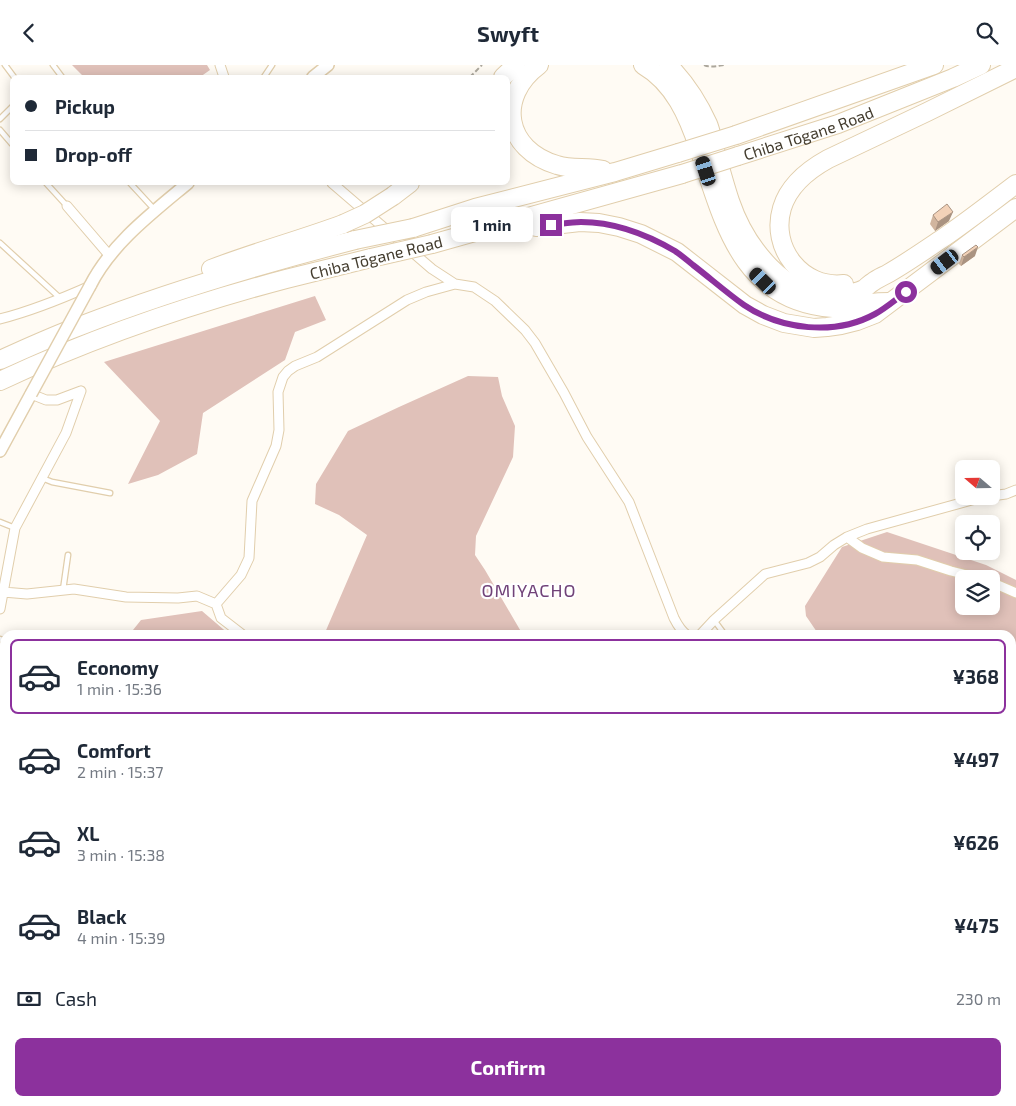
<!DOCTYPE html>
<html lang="en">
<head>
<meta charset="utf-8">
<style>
	body { margin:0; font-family:"Exo 2",sans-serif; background:#f2f2f3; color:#1f2937; height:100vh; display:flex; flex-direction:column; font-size:19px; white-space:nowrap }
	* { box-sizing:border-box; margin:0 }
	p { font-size:16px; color:#747a83 }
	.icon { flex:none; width:28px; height:28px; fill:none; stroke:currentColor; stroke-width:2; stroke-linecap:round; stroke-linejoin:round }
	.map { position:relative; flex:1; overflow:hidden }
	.panel { position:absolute; left:0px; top:565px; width:1016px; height:476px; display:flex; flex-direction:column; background:#fff; border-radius:15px 15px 0 0; box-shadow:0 2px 12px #0003 }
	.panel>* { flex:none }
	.banner { position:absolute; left:10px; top:10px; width:500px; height:110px; border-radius:8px; box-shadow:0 2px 12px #0003; display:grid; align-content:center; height:110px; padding:0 15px; background:#fff }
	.needle { width:32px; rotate:290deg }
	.tools { position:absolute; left:955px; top:395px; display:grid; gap:10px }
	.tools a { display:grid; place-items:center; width:45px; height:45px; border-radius:8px; background:#fff; box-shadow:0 2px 12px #0003; font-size:25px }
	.end { position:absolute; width:22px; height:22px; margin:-11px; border:6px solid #8c319d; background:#fff; box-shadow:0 0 0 2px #fff }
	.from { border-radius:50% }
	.bubble { position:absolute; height:35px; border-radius:8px; background:#fff; box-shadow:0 2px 12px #0003; font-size:16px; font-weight:700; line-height:35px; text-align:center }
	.car { position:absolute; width:15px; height:30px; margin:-15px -8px; border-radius:6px; box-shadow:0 0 4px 1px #0007; background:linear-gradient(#222 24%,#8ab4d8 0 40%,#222 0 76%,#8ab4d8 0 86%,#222 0) }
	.banner b { display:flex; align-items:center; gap:18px; height:48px; font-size:19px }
	.banner b+b { border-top:1px solid #e0e1e3 }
	.banner i { width:12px; height:12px; background:#1f2937 }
	ul { padding:9px 0 0; list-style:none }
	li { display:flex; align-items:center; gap:15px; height:75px; margin:0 10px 8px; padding:0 5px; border:2px solid transparent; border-radius:8px }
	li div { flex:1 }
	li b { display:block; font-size:19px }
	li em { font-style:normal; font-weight:700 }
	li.on { border-color:#8c319d }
	li>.icon { width:45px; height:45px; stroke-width:1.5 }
	.pay { display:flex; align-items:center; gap:12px; height:55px; padding:0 15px; font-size:19px }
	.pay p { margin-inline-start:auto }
	.button { display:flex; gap:10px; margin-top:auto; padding:10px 15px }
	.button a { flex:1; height:58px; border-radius:8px; background:#8c319d; color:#fff; font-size:20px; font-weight:700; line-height:58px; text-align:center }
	header { display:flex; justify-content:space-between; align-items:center; height:65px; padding:0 15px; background:#fff; font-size:22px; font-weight:700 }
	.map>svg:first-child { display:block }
</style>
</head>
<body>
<header><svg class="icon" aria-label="back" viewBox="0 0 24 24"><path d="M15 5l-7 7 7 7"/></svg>Swyft<svg class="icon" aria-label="search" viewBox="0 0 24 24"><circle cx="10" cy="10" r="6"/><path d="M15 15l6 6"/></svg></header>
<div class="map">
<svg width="1016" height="1041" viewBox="0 0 1016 1041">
	<rect width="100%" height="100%" fill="#fffbf4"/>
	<path fill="#e0c1b9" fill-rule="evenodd" d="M72,0H207L210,5L200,12H84Z
		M315,231L326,255L295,267L285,295L203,348L197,389L158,410L128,419L160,356L104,297Z
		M468,311L498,312L502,331L515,361L513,392L476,471L475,490L485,505L523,570H324L367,470L339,450L315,439L316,419L348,366L399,342Z
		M887,467L986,500L1016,515V1041H614L611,1036H1011V570H819L806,551L805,541L842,482ZM964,514H991V541H964Z
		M202,546L230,570H129L141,555Z
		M5,905V1036H176V1041H0V909Z
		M376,1036H550L553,1041H378Z"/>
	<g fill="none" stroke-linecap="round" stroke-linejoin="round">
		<g stroke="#e1ceac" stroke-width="7">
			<path id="service" d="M5,0L14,12
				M53,0L62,12
				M264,12L272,0
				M0,54L12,42
				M0,65L12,79
				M46,118L67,141
				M130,118L154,144
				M0,178L60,233
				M42,413L52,417L110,428
				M0,457L15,463
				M63,525L68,490
				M714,555L725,570
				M0,574L5,576
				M0,767L5,766
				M0,801L5,838"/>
		</g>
		<g stroke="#e1ceac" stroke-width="11">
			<path id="minor" d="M220,0L224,12
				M332,118L432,204L455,219L474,222L495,236L525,265L535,278L564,328L587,372L629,437L674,553C677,559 681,566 687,570
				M67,141L109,190
				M0,254C31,246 61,234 90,221
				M31,329L46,335H57L81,326
				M991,431L1006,429L1016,425
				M847,472L862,483L883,492L917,495L951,506L983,514
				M991,517L1016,528
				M3,527L27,529L74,524L126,532L178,533L197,531L216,539L221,553L243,570
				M216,539L241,510L249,493L252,436L276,381L279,365L278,327L283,312L288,306L295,301L317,292L407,235L426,227L455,219
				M0,544L15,463L66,368L81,326
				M700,570L714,555L765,509L808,498L820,492L834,480L847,472L867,464L979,433L989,431
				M0,865H5"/>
		</g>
		<g stroke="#e1ceac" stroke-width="14">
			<path id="tertiary" d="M313,12L328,0
				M90,221C111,179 152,148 188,118
				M0,386L31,329"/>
		</g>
		<g stroke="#e1ceac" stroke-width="20">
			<g id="motorway">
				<path d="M539,0C496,32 505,85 557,100C572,105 588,101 603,105"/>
				<path d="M643,0C674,18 688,51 699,84C724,157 740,236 833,243C846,244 858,241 871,238C877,237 883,237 890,237"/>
				<path d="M668,0C685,17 698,37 708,59C711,66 712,74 714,81C719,99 724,118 730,136C745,180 785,236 838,230C846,229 857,228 864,224C867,222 869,219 873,217C878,213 884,211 889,208C908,197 925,185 943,173C968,156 992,137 1016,119"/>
				<path d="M503,12L516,0"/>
				<path d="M736,70L934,0"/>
				<path id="s1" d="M738,91L838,59L953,13L981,0"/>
				<path d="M393,131L410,118"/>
				<path d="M517,156L536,162L580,157L599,158L619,162L641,169L677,187L745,240L763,250L784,258L814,263L827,262L841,260L857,256L875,249L1016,143"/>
				<path d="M413,163L475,143L615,107L678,88"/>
				<path d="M432,179L682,109"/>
				<path d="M211,204C255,187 300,175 343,159"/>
				<path d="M844,219C802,224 770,183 782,143C789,120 808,105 828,94L927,47L1016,3"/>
				<path d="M0,295C27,283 53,271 80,261C170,226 262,199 355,175"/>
				<path d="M0,316C92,273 188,240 286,214C314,207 343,200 371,193"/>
			</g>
		</g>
		<path stroke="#aca79c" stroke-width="2" stroke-dasharray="5 2.5" stroke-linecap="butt" d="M704,0C711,3 717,1 724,0
			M470,12L482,0
			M181,1036V1041
			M507,1036L514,1041
			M542,1036L547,1041
			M996,1041L997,1036"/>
		<use href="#service" stroke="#fff" stroke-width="4.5"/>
		<use href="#minor" stroke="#fff" stroke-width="9"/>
		<use href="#tertiary" stroke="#fff" stroke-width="11"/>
		<use href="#motorway" stroke="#fff" stroke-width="18"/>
		<g stroke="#e1ceac" stroke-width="14" stroke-linecap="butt">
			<path id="tertiary-bridge" d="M31,329L90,221"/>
		</g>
		<g stroke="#e1ceac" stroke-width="20" stroke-linecap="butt">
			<path id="motorway-bridge" d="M678,88L736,70
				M682,109L738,91
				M343,159L365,149L393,131
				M355,175L413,163
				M371,193L432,179"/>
		</g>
		<use href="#tertiary-bridge" stroke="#fff" stroke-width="11"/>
		<use href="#motorway-bridge" stroke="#fff" stroke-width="18"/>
	</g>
	<path fill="#d1b59e" d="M933,150L949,156L935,166L930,159Z
		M962,190L975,191L961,201L959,199Z"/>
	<path fill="#aa9381" d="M953,147L949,156L935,166L938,157Z
		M978,182L975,191L961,201L964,192Z"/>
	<path fill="#f3d2b8" stroke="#aa9381" d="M947,139L953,147L938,157L933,150Z
		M976,180L978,182L964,192L962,190Z"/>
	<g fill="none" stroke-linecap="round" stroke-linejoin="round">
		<path stroke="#8c319d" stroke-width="6" d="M551,160C561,159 571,157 581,157C615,157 646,169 675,186C681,190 687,195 693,200C710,213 727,228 744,240C781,265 835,271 875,249C886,243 896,234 906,227"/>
	</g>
	<g text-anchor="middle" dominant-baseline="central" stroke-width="4.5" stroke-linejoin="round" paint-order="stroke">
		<g font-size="16" fill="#433c2e" stroke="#fff">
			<text stroke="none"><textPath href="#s1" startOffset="74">Chiba Tōgane Road</textPath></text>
			<text transform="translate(376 192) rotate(-14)">Chiba Tōgane Road</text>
		</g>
		<g font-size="18" letter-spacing="1" fill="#714379" stroke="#fff">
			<text x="529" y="525">OMIYACHO</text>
		</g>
	</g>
</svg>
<div class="tools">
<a><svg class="needle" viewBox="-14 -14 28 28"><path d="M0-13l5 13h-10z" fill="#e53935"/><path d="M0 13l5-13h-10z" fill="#747a83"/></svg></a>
<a><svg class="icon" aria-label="locate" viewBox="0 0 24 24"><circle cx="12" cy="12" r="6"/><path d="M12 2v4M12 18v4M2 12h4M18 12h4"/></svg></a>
<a><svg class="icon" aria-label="layers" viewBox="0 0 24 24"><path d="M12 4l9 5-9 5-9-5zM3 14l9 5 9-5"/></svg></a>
</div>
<i class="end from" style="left:906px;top:227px"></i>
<i class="end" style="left:551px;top:160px"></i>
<div class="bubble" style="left:451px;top:142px;width:82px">1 min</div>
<i class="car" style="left:706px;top:106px;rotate:342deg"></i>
<i class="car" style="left:945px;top:197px;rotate:233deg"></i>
<i class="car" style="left:763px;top:216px;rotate:315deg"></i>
<div class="banner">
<b><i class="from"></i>Pickup</b>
<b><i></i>Drop-off</b>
</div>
<section class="panel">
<ul>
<li class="on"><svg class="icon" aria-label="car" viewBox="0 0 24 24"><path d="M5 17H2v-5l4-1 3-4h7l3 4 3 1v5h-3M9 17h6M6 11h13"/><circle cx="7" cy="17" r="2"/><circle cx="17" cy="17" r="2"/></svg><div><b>Economy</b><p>1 min · 15:36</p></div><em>¥368</em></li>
<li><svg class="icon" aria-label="car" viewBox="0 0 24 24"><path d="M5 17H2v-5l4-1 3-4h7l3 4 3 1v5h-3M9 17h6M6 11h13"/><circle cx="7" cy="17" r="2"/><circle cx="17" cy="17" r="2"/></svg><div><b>Comfort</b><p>2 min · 15:37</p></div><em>¥497</em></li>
<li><svg class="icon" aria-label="car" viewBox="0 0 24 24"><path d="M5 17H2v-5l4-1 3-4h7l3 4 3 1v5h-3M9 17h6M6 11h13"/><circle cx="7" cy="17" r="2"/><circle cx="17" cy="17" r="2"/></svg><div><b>XL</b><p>3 min · 15:38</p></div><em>¥626</em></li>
<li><svg class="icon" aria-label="car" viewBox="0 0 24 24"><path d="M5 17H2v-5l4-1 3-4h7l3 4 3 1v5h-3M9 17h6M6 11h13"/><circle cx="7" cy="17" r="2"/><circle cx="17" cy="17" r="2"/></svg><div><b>Black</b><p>4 min · 15:39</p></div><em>¥475</em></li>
</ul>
<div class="pay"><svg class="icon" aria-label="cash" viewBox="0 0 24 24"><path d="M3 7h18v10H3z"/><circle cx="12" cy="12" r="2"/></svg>Cash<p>230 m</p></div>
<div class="button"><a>Confirm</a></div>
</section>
</div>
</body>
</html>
